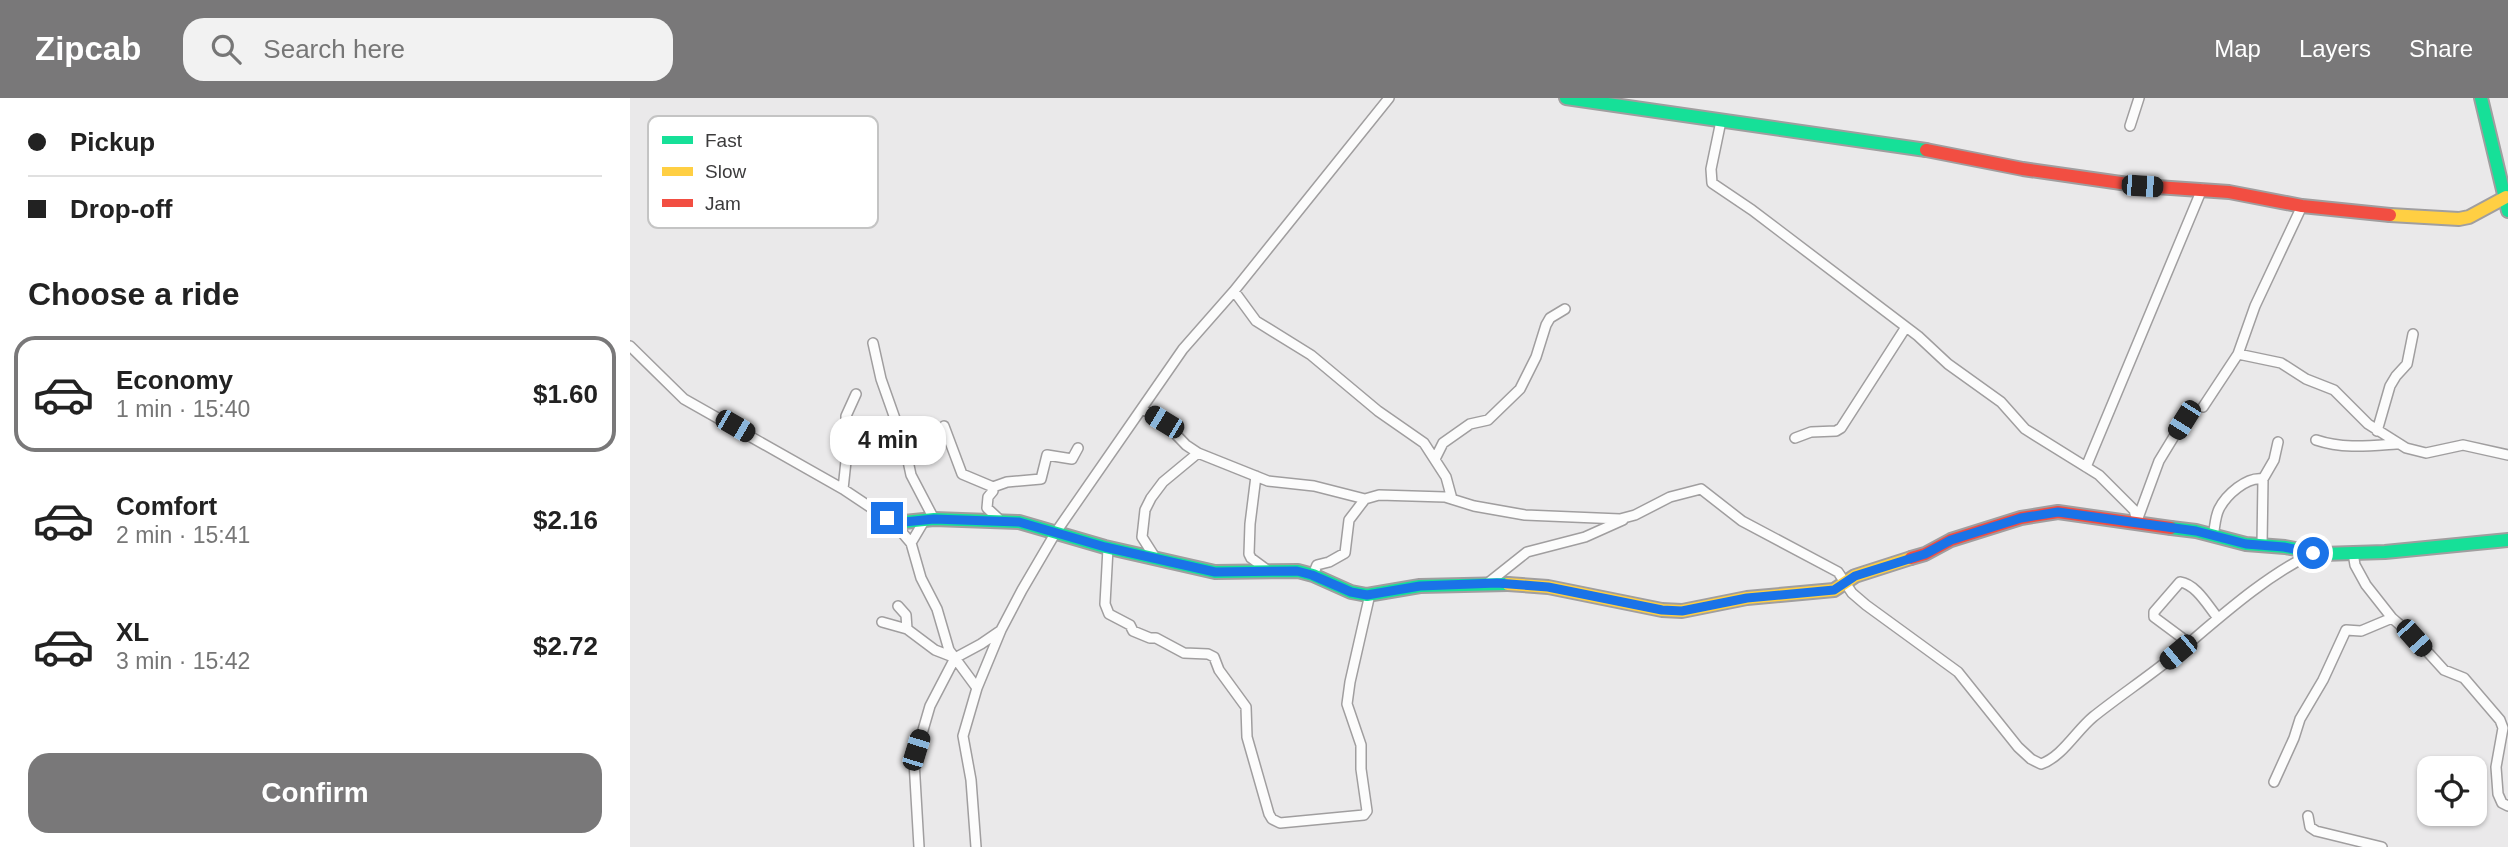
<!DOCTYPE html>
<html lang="en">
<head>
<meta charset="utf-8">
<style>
	body { margin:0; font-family:Helvetica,sans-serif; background:#f2f2f2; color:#222; height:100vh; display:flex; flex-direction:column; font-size:26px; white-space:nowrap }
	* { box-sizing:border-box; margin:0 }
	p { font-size:23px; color:#767676 }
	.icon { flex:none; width:38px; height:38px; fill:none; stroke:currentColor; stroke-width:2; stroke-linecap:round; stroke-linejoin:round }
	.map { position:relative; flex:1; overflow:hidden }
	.drawer { display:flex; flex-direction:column; background:#fff; width:630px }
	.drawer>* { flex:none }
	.banner { display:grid; align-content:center; height:154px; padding:0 28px; background:#fff }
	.controls { position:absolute; left:1787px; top:658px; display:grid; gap:14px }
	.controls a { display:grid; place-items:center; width:70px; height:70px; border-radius:14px; background:#fff; box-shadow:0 2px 5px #0004; font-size:35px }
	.end { position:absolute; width:32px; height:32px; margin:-16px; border:9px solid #1a73e8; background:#fff; box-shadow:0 0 0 4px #fff }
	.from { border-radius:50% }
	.bubble { position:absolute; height:49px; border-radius:21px; background:#fff; box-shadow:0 2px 5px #0004; font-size:23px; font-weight:700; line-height:49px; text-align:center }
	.car { position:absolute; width:21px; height:42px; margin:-21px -10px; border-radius:9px; box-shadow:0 0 5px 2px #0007; background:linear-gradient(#222 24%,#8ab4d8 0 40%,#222 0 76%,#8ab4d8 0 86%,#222 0) }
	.banner b { display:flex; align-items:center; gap:24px; height:66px; font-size:26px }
	.banner b+b { border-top:2px solid #e0e0e0 }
	.banner i { width:18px; height:18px; background:#222 }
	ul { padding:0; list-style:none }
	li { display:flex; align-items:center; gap:21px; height:116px; margin:0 14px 10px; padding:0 14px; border:4px solid transparent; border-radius:21px }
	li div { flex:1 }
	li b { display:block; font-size:26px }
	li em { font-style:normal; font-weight:700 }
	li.current { border-color:#797879 }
	li>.icon { width:63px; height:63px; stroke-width:1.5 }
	h2 { padding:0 28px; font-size:32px; line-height:84px }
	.cta { display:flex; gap:14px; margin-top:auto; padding:14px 28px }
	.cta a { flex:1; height:80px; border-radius:21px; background:#797879; color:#fff; font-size:28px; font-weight:700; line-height:80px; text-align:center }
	header { display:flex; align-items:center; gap:42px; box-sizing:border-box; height:98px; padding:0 35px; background:#797879; color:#fff }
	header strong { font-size:33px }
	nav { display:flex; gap:38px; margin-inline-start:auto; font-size:24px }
	.search { width:490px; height:63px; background:#f2f2f2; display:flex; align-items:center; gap:18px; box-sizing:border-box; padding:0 24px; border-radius:21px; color:#767676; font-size:26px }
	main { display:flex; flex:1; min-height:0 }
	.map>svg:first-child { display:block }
</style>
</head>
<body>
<header>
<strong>Zipcab</strong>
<div class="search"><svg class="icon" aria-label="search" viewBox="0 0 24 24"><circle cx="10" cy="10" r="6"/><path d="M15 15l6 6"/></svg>Search here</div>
<nav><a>Map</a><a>Layers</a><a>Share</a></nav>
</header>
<main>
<section class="drawer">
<div class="banner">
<b><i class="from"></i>Pickup</b>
<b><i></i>Drop-off</b>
</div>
<h2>Choose a ride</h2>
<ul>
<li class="current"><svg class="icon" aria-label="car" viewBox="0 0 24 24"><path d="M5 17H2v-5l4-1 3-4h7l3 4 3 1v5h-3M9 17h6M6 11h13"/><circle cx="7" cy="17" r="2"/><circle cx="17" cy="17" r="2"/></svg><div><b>Economy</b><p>1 min · 15:40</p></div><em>$1.60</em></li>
<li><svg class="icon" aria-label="car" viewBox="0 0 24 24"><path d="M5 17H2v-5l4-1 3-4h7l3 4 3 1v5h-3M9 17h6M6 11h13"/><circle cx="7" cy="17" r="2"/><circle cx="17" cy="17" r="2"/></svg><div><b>Comfort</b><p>2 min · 15:41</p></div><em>$2.16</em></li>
<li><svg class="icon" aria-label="car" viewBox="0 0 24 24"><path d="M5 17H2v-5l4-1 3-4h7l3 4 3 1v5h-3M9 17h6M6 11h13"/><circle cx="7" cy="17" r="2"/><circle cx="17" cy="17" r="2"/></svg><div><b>XL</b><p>3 min · 15:42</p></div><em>$2.72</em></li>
</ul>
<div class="cta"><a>Confirm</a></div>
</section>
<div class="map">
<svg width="1878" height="749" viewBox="0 0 1878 749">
	<rect width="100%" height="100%" fill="#eae9ea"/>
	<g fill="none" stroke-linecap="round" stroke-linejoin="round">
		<g stroke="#a09e9f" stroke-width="12">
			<path id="street" d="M1091,23L1081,71L1082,85L1122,112L1288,238L1318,266L1371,304L1395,331L1469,377L1504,412L1508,426
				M1500,28L1509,0
				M604,193L626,223L681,257L748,313L794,345L816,379L822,401
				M243,245L251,281L275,349L281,377L304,421
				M0,248L54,301L213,391L264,425L281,445L291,480L307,511L319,552L347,590
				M1608,256L1651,265L1676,281L1704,292L1738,326L1776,350L1796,355L1833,347L1878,357
				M1573,309L1608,256L1625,208L1672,108
				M513,311L534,324L556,347L568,355L638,383L684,388L735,401L749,397L815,399L844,408L895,417L990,421L1005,417L1040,399L1071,391L1112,423L1208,474L1222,495L1236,507L1328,574L1388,649L1401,661L1411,666C1432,659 1446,633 1463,619C1488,599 1515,581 1540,561C1586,523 1630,481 1683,455
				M314,328L332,376L363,389V393L358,399L357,410L371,423
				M216,330L249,346L269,351L277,357
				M1747,333L1760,288L1766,278L1777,266L1783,236
				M1165,340L1181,334L1206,333L1211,330L1276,229
				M1686,342C1713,351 1738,348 1766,346
				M805,361L813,345L840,326L858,322L890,291L906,259L916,227L920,220L935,211
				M1456,369L1572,91
				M626,378L620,426L619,456L621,460L640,474
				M363,389L377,384L411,381L417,357L442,361L448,350
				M213,391L216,363V318L226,296
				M1508,420L1529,363L1554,322
				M1583,438C1585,429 1585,419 1589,411C1596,397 1617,378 1633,381
				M281,445L294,423
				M1632,448L1633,381L1644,362L1648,344
				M478,450L475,506L479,516L500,527L503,533L520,540H526L554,555L578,556L584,559L589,572L616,609L617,639L639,716L642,721L650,725L734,717L737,713L731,671V647L717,606L720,584L740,496
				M1723,455L1725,467L1736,487L1762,520L1784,539L1814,572L1834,580L1870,622L1873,630L1866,669L1868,696L1872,705L1878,708
				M526,461L512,439L515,412L521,400L533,384L568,355
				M683,477L687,467L699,464L715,455L719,422L735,401
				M858,485L897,454L955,439L993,422
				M268,508L276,517L277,531
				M252,524L277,531L305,552L323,559
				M1559,545L1524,519V514L1550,484C1566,486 1578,508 1588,520
				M1644,684L1664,640L1670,621L1693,582L1716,532L1731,533L1762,520
				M1678,718L1680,729L1686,733L1752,749
				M289,749L284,663L300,608L325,560L351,546L370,533
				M346,749L341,682L333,638L347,590L371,532L392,492L426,434L553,251L604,193L759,0"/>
		</g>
		<g stroke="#a09e9f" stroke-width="16">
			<path id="fast" d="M936,0L1296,52
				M1851,0L1878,113
				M264,425L304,421L389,424L475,449L585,474L668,473L683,477L721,494L737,497L790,488L878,486
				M1541,430L1566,433L1616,446L1655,449L1692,456L1755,454L1878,442"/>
		</g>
		<g stroke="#a09e9f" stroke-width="16">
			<path id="slow" d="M1760,117L1829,121L1839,119L1876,99
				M878,486L918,489L1032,512L1052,513L1117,500L1204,492L1225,478L1281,460"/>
		</g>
		<g stroke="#a09e9f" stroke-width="16">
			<path id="jam" d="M1296,52L1393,71L1512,88L1599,94L1672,108L1760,117
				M1281,460L1295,456L1321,442L1391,420L1428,414L1541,430"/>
		</g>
		<use href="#street" stroke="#fcfcfc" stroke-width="9"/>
		<use href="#fast" stroke="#16e098" stroke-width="12"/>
		<use href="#slow" stroke="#ffcf43" stroke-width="12"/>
		<use href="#jam" stroke="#f24e42" stroke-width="12"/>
	</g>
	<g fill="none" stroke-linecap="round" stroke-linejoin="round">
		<path stroke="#1a73e8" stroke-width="9" d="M257,420L264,425L304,421L389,424L475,449L585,474L667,473L682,477L721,494L737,497L790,488L867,485L918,489L1032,512L1052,513L1117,500L1204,492L1225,478L1295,456L1321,442L1391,420L1428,414L1566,433L1616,446L1654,449L1683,455"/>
	</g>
	<rect x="18" y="18" width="230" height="112" rx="10" fill="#fff" stroke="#c4c4c4" stroke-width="2"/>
	<rect x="32" y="38" width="31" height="8" fill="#16e098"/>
	<rect x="32" y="69" width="31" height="9" fill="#ffcf43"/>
	<rect x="32" y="101" width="31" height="8" fill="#f24e42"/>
	<g font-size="19" fill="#3c3b3c">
		<text x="75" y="49">Fast</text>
		<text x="75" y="80">Slow</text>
		<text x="75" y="112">Jam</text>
	</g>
</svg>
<div class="controls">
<a><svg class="icon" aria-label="locate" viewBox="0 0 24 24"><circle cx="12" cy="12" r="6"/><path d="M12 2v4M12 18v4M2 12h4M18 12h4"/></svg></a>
</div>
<i class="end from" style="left:1683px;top:455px"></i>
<i class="end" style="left:257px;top:420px"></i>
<div class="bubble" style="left:200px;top:318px;width:116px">4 min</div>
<i class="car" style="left:1512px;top:88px;rotate:94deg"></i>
<i class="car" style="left:1554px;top:322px;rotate:212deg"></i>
<i class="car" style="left:534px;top:324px;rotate:301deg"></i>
<i class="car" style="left:105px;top:328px;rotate:120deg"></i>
<i class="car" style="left:1784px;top:540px;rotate:138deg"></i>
<i class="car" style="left:1548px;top:554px;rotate:230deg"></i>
<i class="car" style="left:286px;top:652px;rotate:17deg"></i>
</div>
</main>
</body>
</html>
